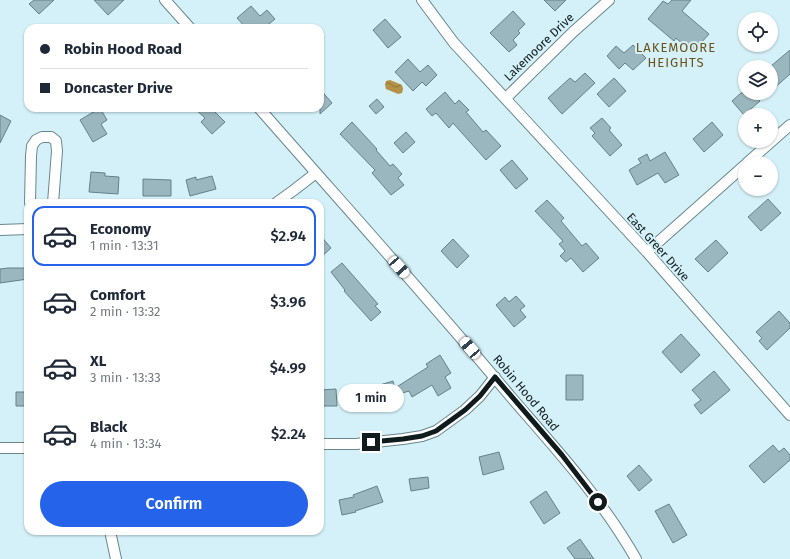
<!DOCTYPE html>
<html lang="en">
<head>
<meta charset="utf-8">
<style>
	body { margin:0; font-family:"Fira Sans",sans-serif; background:#f2f2f3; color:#1f2937; height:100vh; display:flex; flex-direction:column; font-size:15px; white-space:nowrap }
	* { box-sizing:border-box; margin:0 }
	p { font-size:13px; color:#747a83 }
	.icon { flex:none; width:22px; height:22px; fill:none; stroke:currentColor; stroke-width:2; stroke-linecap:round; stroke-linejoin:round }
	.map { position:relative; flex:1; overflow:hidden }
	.details { position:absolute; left:24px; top:199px; width:300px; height:336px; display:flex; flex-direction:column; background:#fff; border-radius:12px; box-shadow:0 1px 3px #0004 }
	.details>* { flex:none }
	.banner { position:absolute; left:24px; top:24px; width:300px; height:88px; border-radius:12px; box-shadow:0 1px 3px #0004; display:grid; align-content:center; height:88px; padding:0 16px; background:#fff }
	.controls { position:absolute; left:738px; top:12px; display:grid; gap:8px }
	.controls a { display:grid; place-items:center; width:40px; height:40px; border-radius:50%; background:#fff; box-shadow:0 1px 3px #0004; font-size:20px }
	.end { position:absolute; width:18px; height:18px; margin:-9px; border:5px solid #101b1d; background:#fff; box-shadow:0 0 0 2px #fff }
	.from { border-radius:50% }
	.bubble { position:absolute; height:28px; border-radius:14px; background:#fff; box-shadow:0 1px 3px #0004; font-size:13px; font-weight:600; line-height:28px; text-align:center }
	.car { position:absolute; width:12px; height:24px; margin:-12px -6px; border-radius:5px; box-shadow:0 0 3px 1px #0007; background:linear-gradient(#fff 24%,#345 0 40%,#fff 0 76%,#345 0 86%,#fff 0) }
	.banner b { display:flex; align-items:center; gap:14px; height:38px; font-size:15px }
	.banner b+b { border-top:1px solid #e0e1e3 }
	.banner i { width:10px; height:10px; background:#1f2937 }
	ul { padding:7px 0 0; list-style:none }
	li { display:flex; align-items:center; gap:12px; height:60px; margin:0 8px 6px; padding:0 8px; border:2px solid transparent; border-radius:12px }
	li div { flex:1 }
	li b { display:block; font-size:15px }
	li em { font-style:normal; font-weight:600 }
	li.on { border-color:#2563eb }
	li>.icon { width:36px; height:36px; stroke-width:1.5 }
	.action { display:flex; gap:8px; margin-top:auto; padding:8px 16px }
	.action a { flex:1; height:46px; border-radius:24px; background:#2563eb; color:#fff; font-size:16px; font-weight:600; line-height:46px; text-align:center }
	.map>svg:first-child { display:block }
</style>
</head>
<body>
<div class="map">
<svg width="790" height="559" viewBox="0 0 790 559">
	<defs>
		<pattern id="water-waves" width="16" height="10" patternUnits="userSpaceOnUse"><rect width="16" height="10" fill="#b49146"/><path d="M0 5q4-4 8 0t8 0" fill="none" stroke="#91763a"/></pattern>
	</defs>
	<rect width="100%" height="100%" fill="#d4f1f9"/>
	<path fill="url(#water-waves)" d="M390,80L402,85L403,89L402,93L398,94L386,89L385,85L386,81Z"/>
	<path fill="#9ab6be" stroke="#658088" d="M34,0H54L39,14L29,4Z
		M94,0H124L108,15Z
		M544,0H566L555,11Z
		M672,0H691L682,11L709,34L692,53L676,38L674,41L648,19L663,1L668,4Z
		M251,6L260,16L267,10L275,19L264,28H246L237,18Z
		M513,11L525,24L518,31L520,33L513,40L517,45L509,52L490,33Z
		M385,19L401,37L388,48L373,30Z
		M633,45L646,58L633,70L625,63L619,69L607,56L616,46L624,53Z
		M790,50V74L771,91V66Z
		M408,59L420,72L428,65L437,75L426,86L422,82L413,91L395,72Z
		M585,73L595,83L562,114L548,98L570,78L575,82Z
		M614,78L626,91L609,107L597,94Z
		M320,89L332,103L320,114Z
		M445,92L455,104L459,100L469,110L466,112L483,132L486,130L501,146L486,160L453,123L449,128L436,113L432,116L426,109Z
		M741,93H753L760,101L744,115L732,101Z
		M377,99L384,107L376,114L369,106Z
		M100,108L107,120L101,124L107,134L93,142L80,120Z
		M194,108H211L225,122L212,134L201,122L205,118Z
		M0,115L11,121L0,143Z
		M602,118L611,128L609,130L622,145L610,156L592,136L595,133L590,128Z
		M352,122L377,149L376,150L390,166L393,164L402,174L398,178L404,185L391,195L372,173L375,170L340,134Z
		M712,122L723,135L704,152L693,139Z
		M406,132L415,142L403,153L394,143Z
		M665,152L679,175L665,183L658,173L637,185L629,170L641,163L638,159L647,154L650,161Z
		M512,160L528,179L516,189L500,170Z
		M91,172L105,173V176L119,177L118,194L89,192Z
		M212,176L216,189L190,196L186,180L196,177V180Z
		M143,179L171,180V196H143Z
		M768,199L781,213L761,231L748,217Z
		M547,200L564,218L561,221L582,246L586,243L599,258L583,272L571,258L566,262L560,256L565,251L559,244L563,241L535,211Z
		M320,235L331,248L320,258Z
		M453,239L469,256L457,268L441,251Z
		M716,240L728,253L708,272L695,259Z
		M342,263L378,304L375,306L381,312L371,321L344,291L345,290L331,272Z
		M8,268H28V279L0,283V269Z
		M516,296L525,306L520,310L526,317L514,327L496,305L505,297L509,302Z
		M779,311L790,323V328L767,350L759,341L762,338L756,332Z
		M681,334L700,355L681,373L662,352Z
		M440,355L451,373L445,377L451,388L438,396L432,385L412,397L409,391L364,405L360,391L393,381L395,388L428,367L426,364Z
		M714,371L730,390L701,414L694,405L701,400L692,390Z
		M566,375H583V400H566Z
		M336,389L337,406H320V390Z
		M16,392H26L25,406H16Z
		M773,445L779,452L784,448L790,455V460L764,483L749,466Z
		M499,452L504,469L483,475L479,457Z
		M639,465L652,480L639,491L627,476Z
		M428,477L429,488L411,491L409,479Z
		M377,486L383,502L355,511L356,512L342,515L339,500L354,497L353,495Z
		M546,491L560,513L544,524L530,502Z
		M669,504L687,535L673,543L655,511Z
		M580,539L594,559H575L567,548Z"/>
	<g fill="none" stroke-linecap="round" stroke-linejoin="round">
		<g stroke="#6a868d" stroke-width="12">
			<path id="minor" d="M165,0L190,28
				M422,0L454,43L647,252L790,415
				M506,98L573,32L609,0
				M259,108C343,204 429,299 511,397C556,449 602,499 636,559
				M747,163L790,125
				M30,203L31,156L32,146L36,140L42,137H51L56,141L57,151L53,203
				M276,203L294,190L316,173
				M0,230L28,229
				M647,252L745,165
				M320,444H356L403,439L422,436L436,431L465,410L480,396L495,377
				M0,448H28
				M110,531L116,559"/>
		</g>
		<use href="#minor" stroke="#fff" stroke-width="10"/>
	</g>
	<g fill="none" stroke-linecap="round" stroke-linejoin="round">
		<path stroke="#101b1d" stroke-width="5" d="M371,442L403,439L422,436L436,431L465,410L480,396L495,377L562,455L598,502"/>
	</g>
	<g text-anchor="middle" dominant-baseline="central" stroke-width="4" stroke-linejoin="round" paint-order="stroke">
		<g font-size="12" fill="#101b1d" stroke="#d4f1f9">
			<text transform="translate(539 47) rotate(-44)">Lakemoore Drive</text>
			<text transform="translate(658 247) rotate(48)">East Greer Drive</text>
			<text transform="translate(526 393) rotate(50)">Robin Hood Road</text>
		</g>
		<g font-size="13" letter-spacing="1" fill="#6c531a" stroke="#d4f1f9">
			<text x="676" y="47">LAKEMOORE<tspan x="676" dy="15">HEIGHTS</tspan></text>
		</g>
	</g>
</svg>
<div class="controls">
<a><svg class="icon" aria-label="locate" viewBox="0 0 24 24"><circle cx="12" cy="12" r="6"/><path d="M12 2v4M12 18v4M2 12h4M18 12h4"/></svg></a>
<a><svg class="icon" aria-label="layers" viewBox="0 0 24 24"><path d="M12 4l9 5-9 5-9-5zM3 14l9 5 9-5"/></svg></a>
<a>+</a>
<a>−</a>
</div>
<i class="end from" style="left:598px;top:502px"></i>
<i class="end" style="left:371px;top:442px"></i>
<div class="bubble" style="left:338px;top:384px;width:66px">1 min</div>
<i class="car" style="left:399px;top:267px;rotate:138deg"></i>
<i class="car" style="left:470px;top:348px;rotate:320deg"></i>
<div class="banner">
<b><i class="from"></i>Robin Hood Road</b>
<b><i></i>Doncaster Drive</b>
</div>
<section class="details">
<ul>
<li class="on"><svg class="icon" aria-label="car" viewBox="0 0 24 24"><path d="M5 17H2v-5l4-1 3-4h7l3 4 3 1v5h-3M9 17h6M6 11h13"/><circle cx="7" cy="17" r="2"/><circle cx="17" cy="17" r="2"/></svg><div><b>Economy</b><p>1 min · 13:31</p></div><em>$2.94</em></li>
<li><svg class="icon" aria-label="car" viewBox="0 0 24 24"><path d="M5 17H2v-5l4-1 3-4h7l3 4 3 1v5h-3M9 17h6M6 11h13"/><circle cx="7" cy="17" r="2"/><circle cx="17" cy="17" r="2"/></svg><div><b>Comfort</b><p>2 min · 13:32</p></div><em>$3.96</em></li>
<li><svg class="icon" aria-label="car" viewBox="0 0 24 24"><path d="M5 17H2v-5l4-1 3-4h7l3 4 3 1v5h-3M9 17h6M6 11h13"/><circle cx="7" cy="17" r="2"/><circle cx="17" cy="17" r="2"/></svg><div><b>XL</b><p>3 min · 13:33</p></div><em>$4.99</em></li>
<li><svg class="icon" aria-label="car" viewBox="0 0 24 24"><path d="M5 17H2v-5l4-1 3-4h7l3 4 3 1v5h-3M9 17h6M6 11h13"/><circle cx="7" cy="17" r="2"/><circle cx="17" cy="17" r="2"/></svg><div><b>Black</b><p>4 min · 13:34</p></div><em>$2.24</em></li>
</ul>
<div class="action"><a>Confirm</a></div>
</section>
</div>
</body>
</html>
